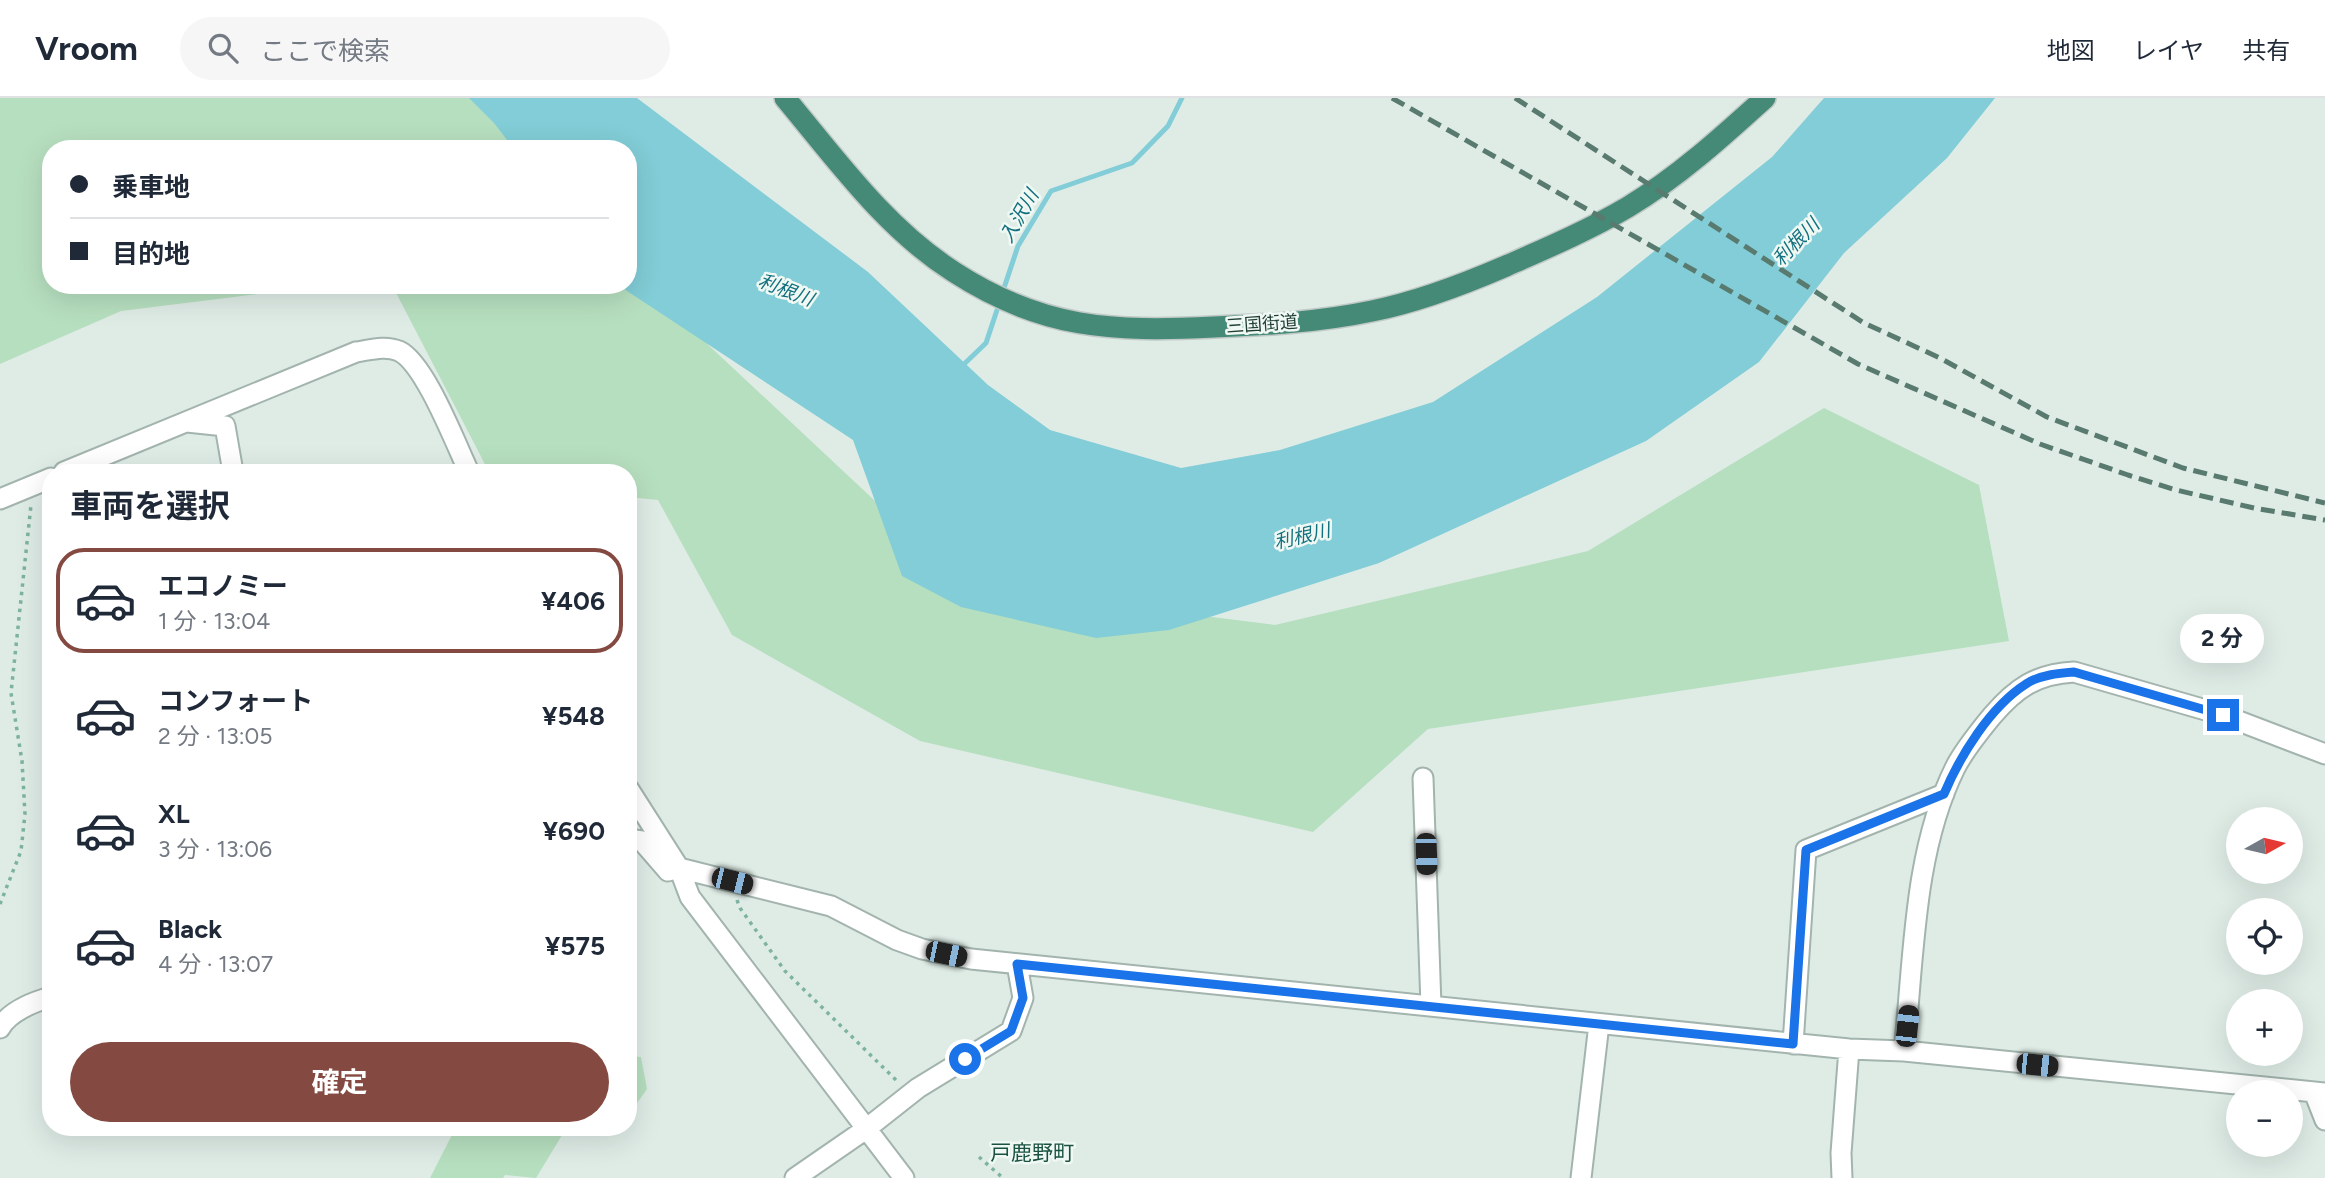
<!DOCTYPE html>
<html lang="ja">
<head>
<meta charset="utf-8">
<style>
	body { margin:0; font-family:Figtree,"Noto Sans JP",sans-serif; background:#f6f6f7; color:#1f2937; height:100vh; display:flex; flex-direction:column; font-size:26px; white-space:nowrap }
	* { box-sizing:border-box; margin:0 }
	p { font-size:23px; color:#747a83 }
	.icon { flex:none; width:38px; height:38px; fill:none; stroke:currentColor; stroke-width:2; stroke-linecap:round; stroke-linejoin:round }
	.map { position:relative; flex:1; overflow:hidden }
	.details { position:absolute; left:42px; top:366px; width:595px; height:672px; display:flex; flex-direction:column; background:#fff; border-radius:28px; box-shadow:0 7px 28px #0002 }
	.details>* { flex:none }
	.hud { position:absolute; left:42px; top:42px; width:595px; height:154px; border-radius:28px; box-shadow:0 7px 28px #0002; display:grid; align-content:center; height:154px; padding:0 28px; background:#fff }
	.needle { width:46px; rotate:82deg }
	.tools { position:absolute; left:2226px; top:709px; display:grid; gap:14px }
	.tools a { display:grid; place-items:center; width:77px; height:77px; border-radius:50%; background:#fff; box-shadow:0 7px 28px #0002; font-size:35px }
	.end { position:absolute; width:32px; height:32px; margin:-16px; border:9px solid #1a73e8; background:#fff; box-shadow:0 0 0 4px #fff }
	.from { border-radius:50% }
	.bubble { position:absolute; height:49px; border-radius:24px; background:#fff; box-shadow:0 7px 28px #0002; font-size:23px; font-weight:700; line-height:49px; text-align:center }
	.car { position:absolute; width:21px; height:42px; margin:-21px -10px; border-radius:9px; box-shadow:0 0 5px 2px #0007; background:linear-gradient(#222 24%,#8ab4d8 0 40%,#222 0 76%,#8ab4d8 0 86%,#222 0) }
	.hud b { display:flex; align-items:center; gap:24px; height:66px; font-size:26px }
	.hud b+b { border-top:2px solid #e0e1e3 }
	.hud i { width:18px; height:18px; background:#1f2937 }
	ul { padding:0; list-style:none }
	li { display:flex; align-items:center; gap:21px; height:105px; margin:0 14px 10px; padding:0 14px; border:4px solid transparent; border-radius:28px }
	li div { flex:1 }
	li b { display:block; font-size:26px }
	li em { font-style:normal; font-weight:700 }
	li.current { border-color:#844940 }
	li>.icon { width:63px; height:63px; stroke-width:1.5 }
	h2 { padding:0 28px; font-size:32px; line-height:84px }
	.primary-button { display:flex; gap:14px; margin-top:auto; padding:14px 28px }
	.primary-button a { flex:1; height:80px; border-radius:42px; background:#844940; color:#fff; font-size:28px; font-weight:700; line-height:80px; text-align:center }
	header { display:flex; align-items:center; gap:42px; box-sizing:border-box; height:98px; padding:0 35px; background:#fff; border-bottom:2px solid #e0e1e3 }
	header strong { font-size:33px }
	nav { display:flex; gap:38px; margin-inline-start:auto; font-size:24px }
	.search { width:490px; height:63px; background:#f6f6f7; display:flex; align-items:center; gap:18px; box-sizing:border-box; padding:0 24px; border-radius:38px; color:#747a83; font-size:26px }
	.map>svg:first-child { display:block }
</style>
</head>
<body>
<header>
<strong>Vroom</strong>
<div class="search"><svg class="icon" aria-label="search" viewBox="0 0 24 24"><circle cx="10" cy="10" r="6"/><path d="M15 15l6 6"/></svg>ここで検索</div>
<nav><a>地図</a><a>レイヤ</a><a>共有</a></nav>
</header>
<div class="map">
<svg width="2325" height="1080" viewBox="0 0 2325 1080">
	<rect width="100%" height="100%" fill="#dfece6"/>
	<path fill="#b6dfbf" d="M0,0H507L530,51H51V187H331L121,213L0,266Z
		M392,187H628L655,197L966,488L1275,527L1588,453L1824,310L1979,387L2009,543L1428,631L1313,734L920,643L732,537L658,402L628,399V374H489Z
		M628,958L641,959L647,991L628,1018Z
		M456,1029H567L536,1080L505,1077L503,1080H430Z"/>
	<path fill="#82cdd7" d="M469,0H637L868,174L988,287L1050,332L1181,370L1280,352L1433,304L1597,199L1772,59L1824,0H1995L1947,60L1844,155L1759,264L1646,343L1379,465L1169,532L1096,540L961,509L902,478L853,342L618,187H628V51H514L494,25Z"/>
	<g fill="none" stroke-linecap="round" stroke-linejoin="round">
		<path stroke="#82cdd7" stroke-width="5" d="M1002,196L1018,148L1051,93L1132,65L1168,28L1182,0
			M960,270L986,245L999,206"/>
		<g stroke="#a2b4ad" stroke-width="23">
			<path id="minor" d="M187,324L225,328L233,374
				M64,374L356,254C370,252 385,247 399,253C425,265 456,347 469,374
				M0,401L51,380
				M1423,680L1431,908
				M628,690L679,770L831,808L897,842L922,851L971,861L1849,951L1904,953L2325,995
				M628,741L642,743L668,773L679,770L690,799L904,1080
				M0,930C9,914 33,904 51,899
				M1793,946L1806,752L1944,696
				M1904,953C1914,861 1913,755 1955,670C1964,652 1979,634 1992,618C2016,590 2036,576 2074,574L2223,617L2325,656
				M2314,994L2325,1022
				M795,1080L866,1031L918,990L1011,933L1023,900L1017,866
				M1581,1080L1599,926
				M1842,1080L1841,1055L1849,951"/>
		</g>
		<g stroke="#c0c9c6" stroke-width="24">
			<path id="trunk" d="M785,0C836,61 885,130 954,174C1042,231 1112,234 1214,229C1266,227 1320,224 1372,213C1418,204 1462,187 1506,168C1547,150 1589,132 1628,109C1678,79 1722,39 1765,0"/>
		</g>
		<path stroke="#7db3a0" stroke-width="3.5" stroke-dasharray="3.5 5" stroke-linecap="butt" d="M737,802L740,810L785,873L898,984
			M0,806L21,753L25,716L22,663L11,595L31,407
			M979,1059L1003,1080"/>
		<use href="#minor" stroke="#fff" stroke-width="19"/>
		<use href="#trunk" stroke="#448a76" stroke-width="21"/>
		<path stroke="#597a6f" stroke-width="5" stroke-dasharray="14 7" stroke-linecap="butt" d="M1392,0L1858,266L2040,346L2128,377L2176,392L2254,410L2325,422
			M1515,0L1864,225L1940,260L2047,319L2183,370L2325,405"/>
	</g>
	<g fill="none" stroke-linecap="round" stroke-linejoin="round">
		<path stroke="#1a73e8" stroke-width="9" d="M965,961L1011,933L1023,900L1017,866L1793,946L1806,752L1944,696C1960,658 1990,609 2026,586C2039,577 2058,575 2074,574L2223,617"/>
	</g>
	<g text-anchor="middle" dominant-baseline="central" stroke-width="5" stroke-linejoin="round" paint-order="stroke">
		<g font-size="18" fill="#1f3e34" stroke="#f0f8f4">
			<text transform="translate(1262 226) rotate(-4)">三国街道</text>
		</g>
		<g font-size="19" font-style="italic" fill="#13717f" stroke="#f0f8f4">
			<text transform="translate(1019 118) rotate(-60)">入沢川</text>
			<text transform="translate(1796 144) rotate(-46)">利根川</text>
			<text transform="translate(786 192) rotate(21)">利根川</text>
			<text transform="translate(1302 438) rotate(-13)">利根川</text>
		</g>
		<g font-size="21" fill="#195241" stroke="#f0f8f4">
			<text x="1032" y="1054">戸鹿野町</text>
		</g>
	</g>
</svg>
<div class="tools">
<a><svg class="needle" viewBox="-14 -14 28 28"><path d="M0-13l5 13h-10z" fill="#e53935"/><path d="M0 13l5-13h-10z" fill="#747a83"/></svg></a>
<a><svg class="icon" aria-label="locate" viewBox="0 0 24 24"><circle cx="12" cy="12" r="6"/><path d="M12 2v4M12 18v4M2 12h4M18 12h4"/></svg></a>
<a>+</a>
<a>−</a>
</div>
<i class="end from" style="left:965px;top:961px"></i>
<i class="end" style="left:2223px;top:617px"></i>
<div class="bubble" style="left:2180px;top:516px;width:84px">2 分</div>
<i class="car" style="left:1426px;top:756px;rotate:178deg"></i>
<i class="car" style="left:732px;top:783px;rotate:104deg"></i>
<i class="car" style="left:946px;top:856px;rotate:102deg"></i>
<i class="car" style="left:1907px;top:928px;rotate:6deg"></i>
<i class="car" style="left:2037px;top:967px;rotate:96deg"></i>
<div class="hud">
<b><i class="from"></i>乗車地</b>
<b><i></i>目的地</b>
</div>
<section class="details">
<h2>車両を選択</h2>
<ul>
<li class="current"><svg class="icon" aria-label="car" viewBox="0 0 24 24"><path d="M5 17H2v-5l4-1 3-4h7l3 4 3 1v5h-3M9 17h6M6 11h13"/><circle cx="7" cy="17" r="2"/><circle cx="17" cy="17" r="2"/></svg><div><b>エコノミー</b><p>1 分 · 13:04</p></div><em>¥406</em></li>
<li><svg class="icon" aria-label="car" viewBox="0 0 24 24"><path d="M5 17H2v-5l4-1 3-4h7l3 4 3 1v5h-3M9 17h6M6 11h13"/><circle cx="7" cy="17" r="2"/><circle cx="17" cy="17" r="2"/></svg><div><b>コンフォート</b><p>2 分 · 13:05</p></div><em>¥548</em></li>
<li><svg class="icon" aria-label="car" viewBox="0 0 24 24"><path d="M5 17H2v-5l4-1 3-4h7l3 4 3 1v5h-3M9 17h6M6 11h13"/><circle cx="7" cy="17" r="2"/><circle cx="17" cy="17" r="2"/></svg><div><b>XL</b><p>3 分 · 13:06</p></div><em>¥690</em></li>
<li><svg class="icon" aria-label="car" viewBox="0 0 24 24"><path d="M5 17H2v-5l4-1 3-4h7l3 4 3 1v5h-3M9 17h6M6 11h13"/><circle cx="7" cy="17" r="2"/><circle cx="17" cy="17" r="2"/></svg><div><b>Black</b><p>4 分 · 13:07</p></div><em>¥575</em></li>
</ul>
<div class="primary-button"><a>確定</a></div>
</section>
</div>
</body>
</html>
